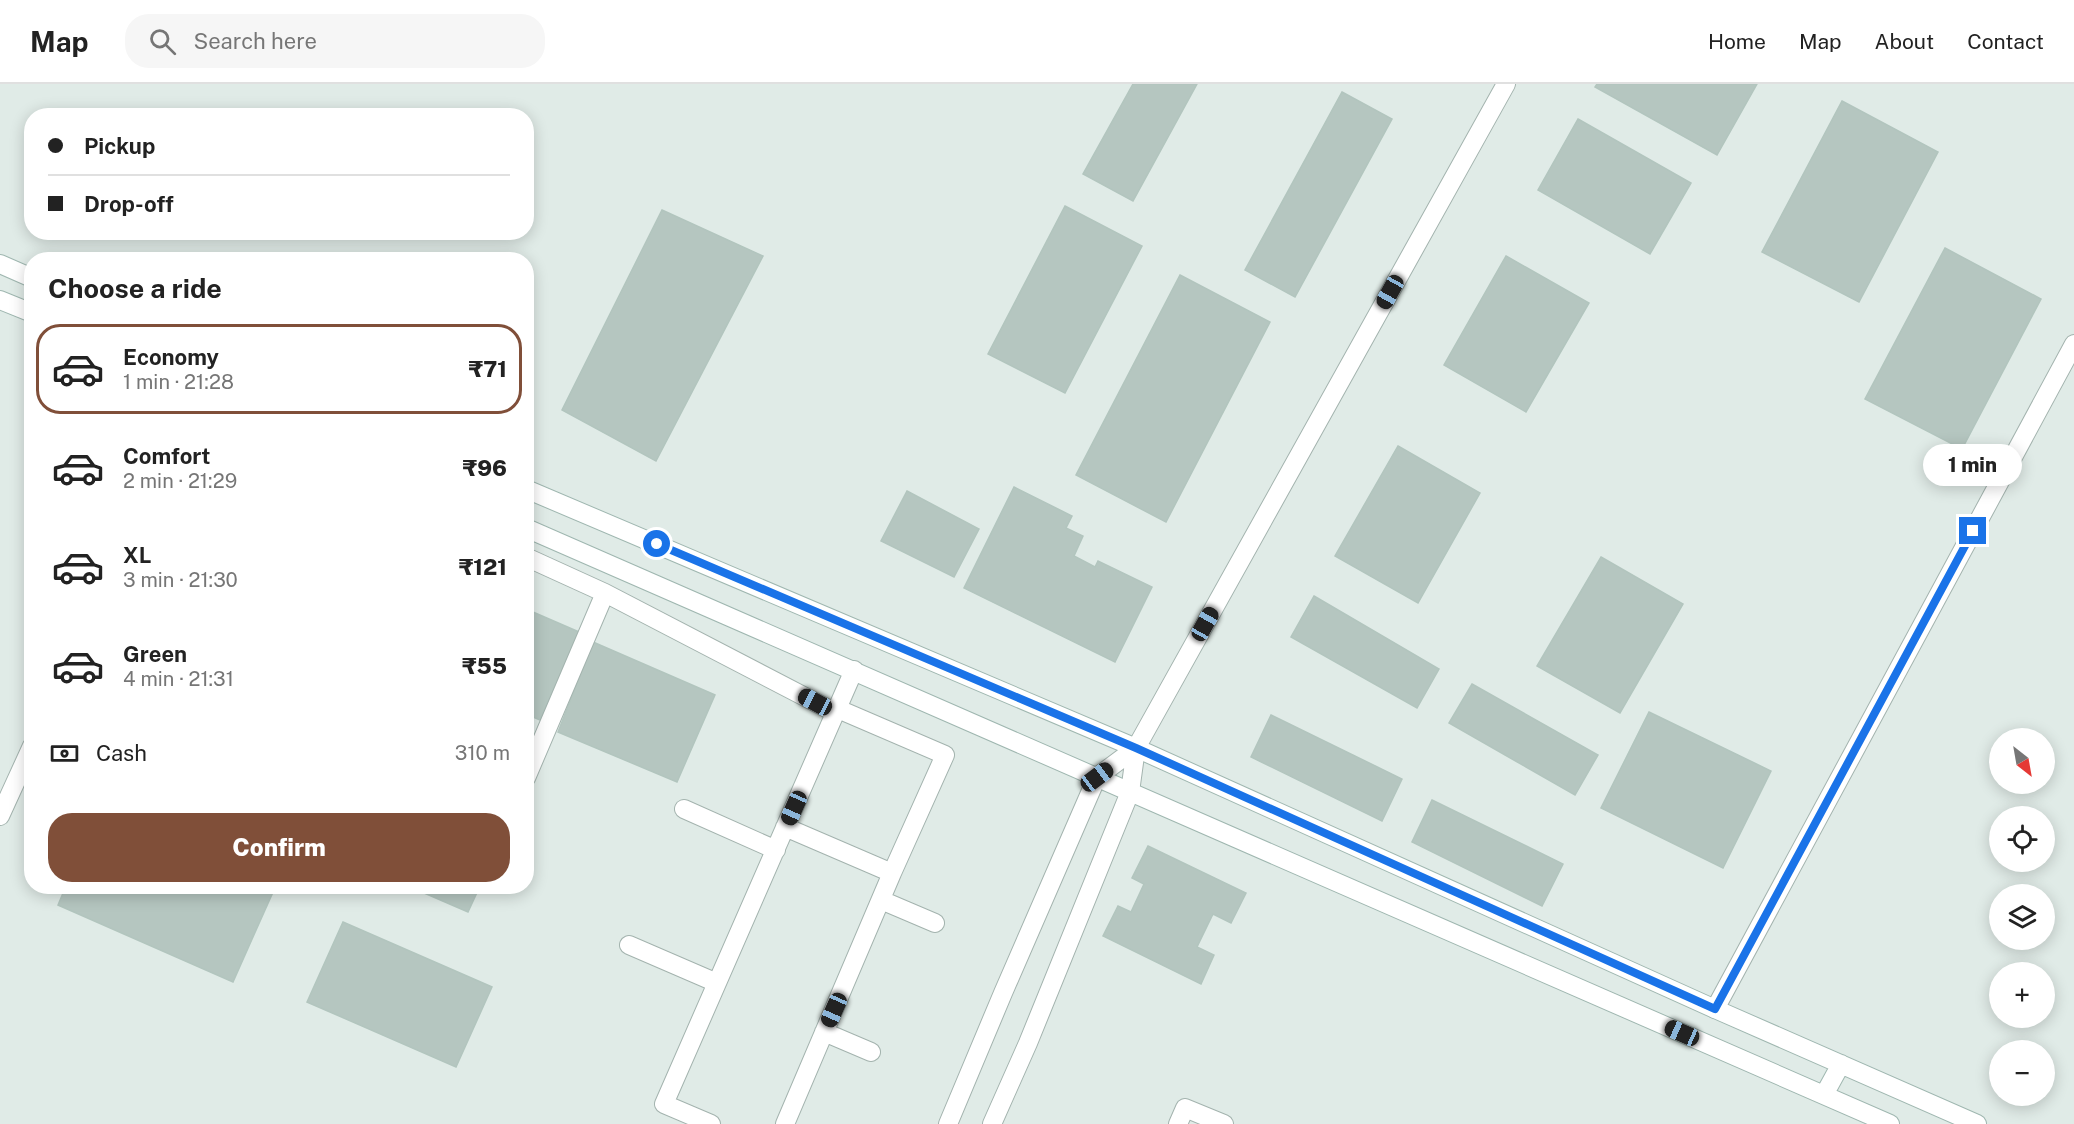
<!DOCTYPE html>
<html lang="en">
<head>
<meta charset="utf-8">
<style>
	body { margin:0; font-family:"Public Sans",sans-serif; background:#f6f6f6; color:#222; height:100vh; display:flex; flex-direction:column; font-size:22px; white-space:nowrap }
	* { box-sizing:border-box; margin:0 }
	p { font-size:20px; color:#767676 }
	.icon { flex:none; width:33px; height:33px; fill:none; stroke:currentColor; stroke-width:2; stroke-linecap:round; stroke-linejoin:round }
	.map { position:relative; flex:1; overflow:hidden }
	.panel { position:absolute; left:24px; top:168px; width:510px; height:642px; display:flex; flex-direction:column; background:#fff; border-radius:24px; box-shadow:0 3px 15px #0003 }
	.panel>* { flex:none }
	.top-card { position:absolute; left:24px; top:24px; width:510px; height:132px; border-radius:24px; box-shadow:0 3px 15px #0003; display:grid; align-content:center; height:132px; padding:0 24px; background:#fff }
	.needle { width:39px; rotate:149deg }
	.fabs { position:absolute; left:1989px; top:644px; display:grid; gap:12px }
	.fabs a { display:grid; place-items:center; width:66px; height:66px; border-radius:50%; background:#fff; box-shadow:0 3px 15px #0003; font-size:30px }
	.end { position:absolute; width:27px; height:27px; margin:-14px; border:8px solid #1a73e8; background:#fff; box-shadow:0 0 0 3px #fff }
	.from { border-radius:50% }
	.bubble { position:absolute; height:42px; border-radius:21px; background:#fff; box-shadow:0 3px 15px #0003; font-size:20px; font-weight:800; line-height:42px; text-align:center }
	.car { position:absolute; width:18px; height:36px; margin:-18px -9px; border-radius:8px; box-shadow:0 0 4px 2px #0007; background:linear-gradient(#222 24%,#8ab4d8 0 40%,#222 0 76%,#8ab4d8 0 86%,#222 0) }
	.top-card b { display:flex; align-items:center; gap:21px; height:57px; font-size:22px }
	.top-card b+b { border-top:2px solid #e0e0e0 }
	.top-card i { width:15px; height:15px; background:#222 }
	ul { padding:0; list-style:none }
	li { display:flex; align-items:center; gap:18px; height:90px; margin:0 12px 9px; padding:0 12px; border:3px solid transparent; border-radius:24px }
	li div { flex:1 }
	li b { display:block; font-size:22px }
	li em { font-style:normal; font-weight:800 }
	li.on { border-color:#804f39 }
	li>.icon { width:54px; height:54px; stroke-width:1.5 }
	h2 { padding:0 24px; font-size:27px; line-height:72px }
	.pay { display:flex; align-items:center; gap:15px; height:66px; padding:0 24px; font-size:22px }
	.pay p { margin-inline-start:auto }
	.cta { display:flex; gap:12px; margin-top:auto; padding:12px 24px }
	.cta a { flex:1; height:69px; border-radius:24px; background:#804f39; color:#fff; font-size:24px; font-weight:800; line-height:69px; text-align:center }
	header { display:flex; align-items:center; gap:36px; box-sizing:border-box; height:84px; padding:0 30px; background:#fff; border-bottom:2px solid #e0e0e0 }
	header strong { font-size:28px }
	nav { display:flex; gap:33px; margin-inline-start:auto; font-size:21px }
	.search { width:420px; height:54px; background:#f6f6f6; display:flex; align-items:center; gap:15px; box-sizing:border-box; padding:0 21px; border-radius:24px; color:#767676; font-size:22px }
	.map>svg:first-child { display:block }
</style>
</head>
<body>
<header>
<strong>Map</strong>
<div class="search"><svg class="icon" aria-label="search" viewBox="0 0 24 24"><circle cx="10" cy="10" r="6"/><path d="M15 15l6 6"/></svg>Search here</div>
<nav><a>Home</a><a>Map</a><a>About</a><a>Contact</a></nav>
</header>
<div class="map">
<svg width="2074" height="1040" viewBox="0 0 2074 1040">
	<rect width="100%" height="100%" fill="#e0ebe7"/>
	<path fill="#b5c6c0" stroke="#b2c5be" stroke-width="1.5" d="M1133,0H1197L1133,117L1083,90Z
		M1597,0H1757L1717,71L1595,3Z
		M1342,8L1392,35L1295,213L1245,186Z
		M1842,17L1938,68L1859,218L1762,168Z
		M1578,35L1691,99L1650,170L1538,106Z
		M1065,122L1142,162L1065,309L988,270Z
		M662,126L763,172L656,377L562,326Z
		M1945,164L2041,215L1962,365L1865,315Z
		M1506,172L1589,219L1526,328L1444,281Z
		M1180,191L1270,238L1166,438L1076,391Z
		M1398,362L1480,409L1418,519L1335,472Z
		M1014,403L1072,432L1066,444L1083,452L1074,472L1095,483L1098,477L1152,503L1115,578L964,504Z
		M907,407L979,445L954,493L881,457Z
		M1601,473L1683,520L1620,629L1537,582Z
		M1314,512L1439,585L1417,624L1291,553Z
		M526,525L579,548L540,636L526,630Z
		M593,558L715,611L677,698L558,648Z
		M1472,600L1598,671L1575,711L1449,639Z
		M1649,628L1771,687L1723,784L1601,724Z
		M1271,631L1402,695L1382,737L1251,673Z
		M1432,716L1563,780L1542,822L1412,758Z
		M1148,762L1246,809L1231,839L1213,830L1197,863L1214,871L1201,900L1103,852L1118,822L1131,828L1144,800L1132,794Z
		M66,802H260L273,808L233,898L58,821Z
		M408,802H480L468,828Z
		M343,838L492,903L456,983L307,918Z"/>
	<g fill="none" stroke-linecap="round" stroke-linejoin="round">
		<g stroke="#a3b3ae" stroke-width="20">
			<path id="street" d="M526,473L605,509L526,694
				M605,509L836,629
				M838,625L945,671L892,789
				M684,725L776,766
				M0,732L32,662
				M881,816L935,839
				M629,861L717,899
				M1715,925L2074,260
				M824,948L871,968
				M711,1040L664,1020L854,586
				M785,1040L892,789L785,743
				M948,1040L1003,909L1097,693L1136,664
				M992,1040L1028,959L1130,708L1136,664L1506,0
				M1178,1040L1185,1024L1224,1040"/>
		</g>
		<g stroke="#9fb7b0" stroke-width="20">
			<path id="secondary" d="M0,180L32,194
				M0,216L32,229
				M526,405L1136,664L1715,925L1977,1040
				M526,444L1890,1040
				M1824,1011L1841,980"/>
		</g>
		<use href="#street" stroke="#fff" stroke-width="18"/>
		<use href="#secondary" stroke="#fff" stroke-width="18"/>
	</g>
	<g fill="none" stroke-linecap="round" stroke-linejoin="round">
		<path stroke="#1a73e8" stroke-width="8" d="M657,460L1136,664L1715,925L1973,447"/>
	</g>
</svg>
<div class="fabs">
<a><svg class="needle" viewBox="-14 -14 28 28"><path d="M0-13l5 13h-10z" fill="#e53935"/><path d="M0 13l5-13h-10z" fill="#767676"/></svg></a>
<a><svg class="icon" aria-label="locate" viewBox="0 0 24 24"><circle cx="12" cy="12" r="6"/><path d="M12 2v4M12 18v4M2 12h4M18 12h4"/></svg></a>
<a><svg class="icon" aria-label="layers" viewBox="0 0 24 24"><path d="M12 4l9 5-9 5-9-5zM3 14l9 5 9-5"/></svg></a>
<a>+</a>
<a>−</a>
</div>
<i class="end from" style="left:657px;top:460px"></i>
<i class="end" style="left:1973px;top:447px"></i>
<div class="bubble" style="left:1923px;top:360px;width:99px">1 min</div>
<i class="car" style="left:1390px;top:208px;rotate:209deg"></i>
<i class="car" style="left:1205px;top:540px;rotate:29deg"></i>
<i class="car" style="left:815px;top:618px;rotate:298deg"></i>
<i class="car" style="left:1097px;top:693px;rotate:53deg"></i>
<i class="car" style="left:794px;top:724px;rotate:204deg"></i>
<i class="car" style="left:834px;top:926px;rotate:204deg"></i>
<i class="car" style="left:1682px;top:949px;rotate:294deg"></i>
<div class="top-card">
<b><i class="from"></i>Pickup</b>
<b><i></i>Drop-off</b>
</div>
<section class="panel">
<h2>Choose a ride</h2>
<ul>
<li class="on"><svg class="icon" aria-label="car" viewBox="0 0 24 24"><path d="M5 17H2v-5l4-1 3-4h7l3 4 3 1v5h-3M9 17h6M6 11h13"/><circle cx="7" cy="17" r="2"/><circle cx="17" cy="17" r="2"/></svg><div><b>Economy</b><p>1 min · 21:28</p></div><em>₹71</em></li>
<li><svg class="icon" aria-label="car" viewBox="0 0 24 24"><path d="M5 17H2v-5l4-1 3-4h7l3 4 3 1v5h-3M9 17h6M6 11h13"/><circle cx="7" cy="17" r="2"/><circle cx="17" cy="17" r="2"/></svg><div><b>Comfort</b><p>2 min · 21:29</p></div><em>₹96</em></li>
<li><svg class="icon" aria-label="car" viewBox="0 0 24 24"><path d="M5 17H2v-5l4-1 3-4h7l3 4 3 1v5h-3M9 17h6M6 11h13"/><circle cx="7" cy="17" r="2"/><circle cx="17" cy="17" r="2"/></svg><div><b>XL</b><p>3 min · 21:30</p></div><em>₹121</em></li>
<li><svg class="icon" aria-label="car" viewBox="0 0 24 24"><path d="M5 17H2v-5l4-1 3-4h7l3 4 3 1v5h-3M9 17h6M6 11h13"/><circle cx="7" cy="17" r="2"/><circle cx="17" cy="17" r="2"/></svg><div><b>Green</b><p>4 min · 21:31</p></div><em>₹55</em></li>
</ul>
<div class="pay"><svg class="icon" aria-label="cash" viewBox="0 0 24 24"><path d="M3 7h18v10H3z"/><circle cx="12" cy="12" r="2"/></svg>Cash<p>310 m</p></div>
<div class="cta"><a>Confirm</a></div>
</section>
</div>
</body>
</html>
